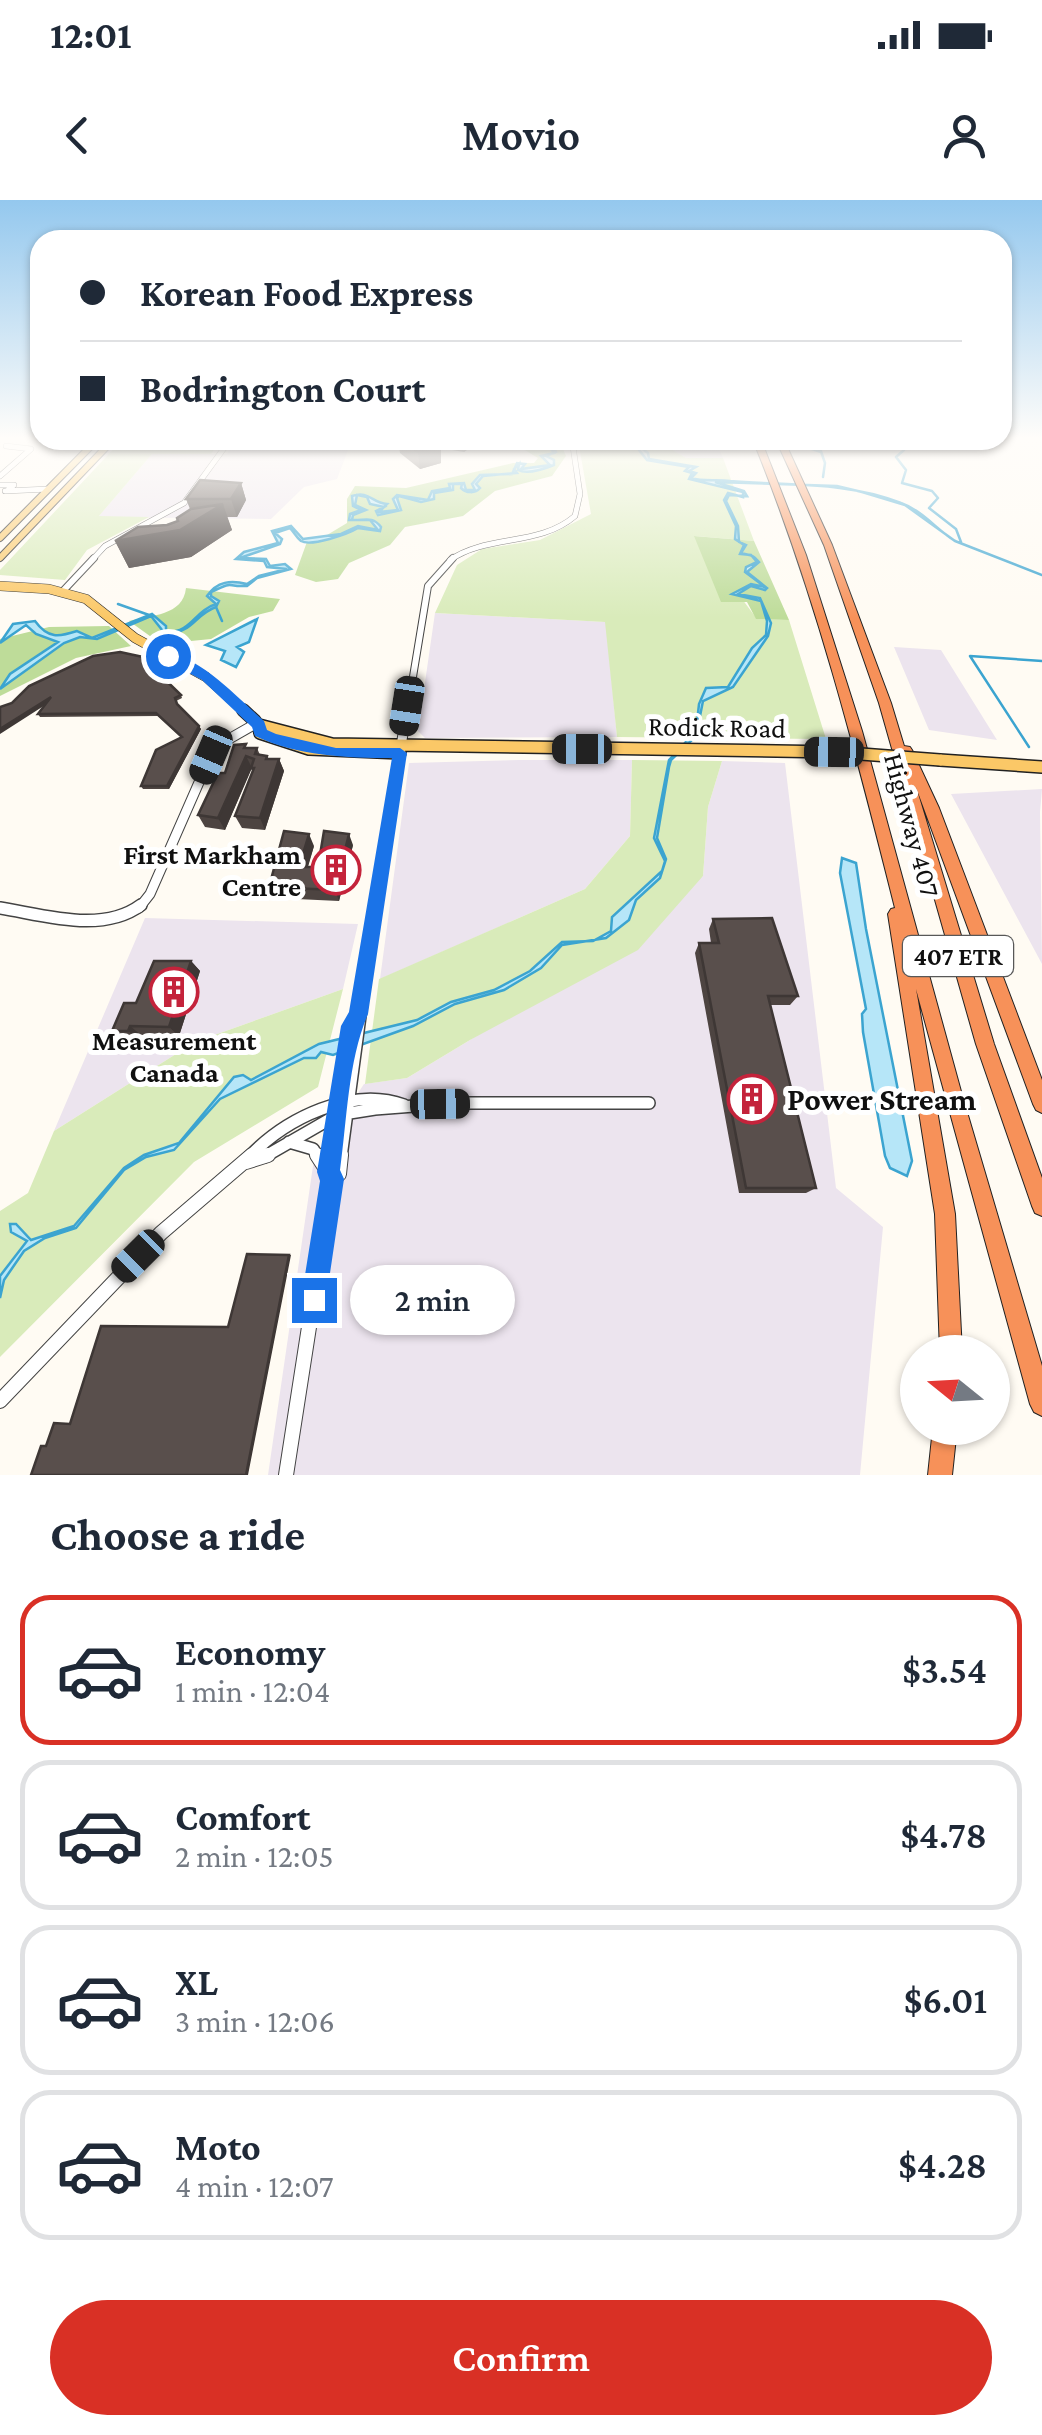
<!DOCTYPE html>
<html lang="en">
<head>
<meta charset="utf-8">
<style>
	body { margin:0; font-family:"Crimson Pro",serif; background:#f6f6f7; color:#1f2937; height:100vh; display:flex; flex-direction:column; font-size:38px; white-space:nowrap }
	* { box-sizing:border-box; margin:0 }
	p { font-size:32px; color:#747a83 }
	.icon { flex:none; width:55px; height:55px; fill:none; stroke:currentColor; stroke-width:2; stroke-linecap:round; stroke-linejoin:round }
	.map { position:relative; height:1275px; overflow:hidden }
	.side { display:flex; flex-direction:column; background:#fff; flex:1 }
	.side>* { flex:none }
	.banner { position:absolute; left:30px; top:30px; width:982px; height:220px; border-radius:30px; box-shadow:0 2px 8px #0004; display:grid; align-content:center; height:220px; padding:0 50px; background:#fff }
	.needle { width:65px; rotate:288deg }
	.buttons { position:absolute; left:900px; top:1135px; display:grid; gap:20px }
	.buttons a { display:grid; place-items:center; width:110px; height:110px; border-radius:50%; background:#fff; box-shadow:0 2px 8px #0004; font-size:50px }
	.end { position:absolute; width:45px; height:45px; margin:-22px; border:12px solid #1a73e8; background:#fff; box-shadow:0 0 0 5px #fff }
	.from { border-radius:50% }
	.bubble { position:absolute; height:70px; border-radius:35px; background:#fff; box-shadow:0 2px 8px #0004; font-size:32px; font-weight:600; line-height:70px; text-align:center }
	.car { position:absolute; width:30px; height:60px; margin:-30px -15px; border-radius:12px; box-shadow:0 0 8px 2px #0007; background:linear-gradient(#222 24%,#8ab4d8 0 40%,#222 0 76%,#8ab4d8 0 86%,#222 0) }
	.banner b { display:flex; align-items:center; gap:35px; height:95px; font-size:38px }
	.banner b+b { border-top:2px solid #e0e1e3 }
	.banner i { width:25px; height:25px; background:#1f2937 }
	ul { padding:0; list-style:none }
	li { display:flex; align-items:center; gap:30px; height:150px; margin:0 20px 15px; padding:0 30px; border:5px solid #e0e1e3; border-radius:30px }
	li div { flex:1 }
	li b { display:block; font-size:38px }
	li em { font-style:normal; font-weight:600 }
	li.current { border-color:#d93025 }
	li>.icon { width:90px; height:90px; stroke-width:1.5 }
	h2 { padding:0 50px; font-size:45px; line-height:120px }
	.button { display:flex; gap:20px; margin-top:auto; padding:20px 50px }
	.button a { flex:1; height:115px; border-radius:60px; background:#d93025; color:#fff; font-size:40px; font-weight:600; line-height:115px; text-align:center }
	.status { display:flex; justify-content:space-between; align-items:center; height:70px; padding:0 50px; background:#fff; direction:ltr }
	.status svg { height:28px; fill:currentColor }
	header { display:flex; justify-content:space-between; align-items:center; height:130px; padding:0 50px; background:#fff; font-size:45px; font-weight:600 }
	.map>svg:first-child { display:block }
</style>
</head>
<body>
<div class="status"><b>12:01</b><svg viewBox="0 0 49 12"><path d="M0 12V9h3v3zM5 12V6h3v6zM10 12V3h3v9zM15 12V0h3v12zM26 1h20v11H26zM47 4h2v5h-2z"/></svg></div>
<header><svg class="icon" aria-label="back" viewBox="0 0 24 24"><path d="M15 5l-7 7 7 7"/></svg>Movio<svg class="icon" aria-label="person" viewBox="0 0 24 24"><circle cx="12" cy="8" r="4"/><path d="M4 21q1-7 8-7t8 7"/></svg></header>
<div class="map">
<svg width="1042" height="1275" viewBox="0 0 1042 1275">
	<rect width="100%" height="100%" fill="#fffbf3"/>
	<path fill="#ece4ee" d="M236,240H352L337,279L304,287L271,319L98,317L152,254H227Z
		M656,240H715L723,258H686Z
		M435,413L606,422L617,537L425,538L418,531Z
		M894,447L941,450L997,540L929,530Z
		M520,560H632L630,636L585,689L380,779L409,563Z
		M722,561L785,563L836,988L883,1027L860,1275H268L314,959L364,884L407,878L470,840L703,676L708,607Z
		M1042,589L1040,612L1042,764L951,594Z
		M145,718L358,724L343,789L195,842L54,931Z"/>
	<path fill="#d9ebba" d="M122,240H221L211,254H152L99,316L149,317L87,350L65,380L0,375V370Z
		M578,240H656L686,258H723L754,341L695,336L757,419L789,420L826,539L617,537L605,422L435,413L457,365L482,349L540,340L591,314Z
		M632,560L722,561L708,607L703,676L638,750L470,840L407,878L365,884L379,779L585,689L630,636Z
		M343,789L318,887L194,962L0,1157V1011L28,993L54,931L195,842Z"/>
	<path fill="#bedc99" d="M508,240H559L566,256L552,276L495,291L463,316L405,327L390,345L349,363L338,379L316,382L295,375L308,339L327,335L347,323V299L355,286L406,288L513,263H534L538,258Z
		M694,336L754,341L789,420L756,419L747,402H721Z
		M186,388L280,399L273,411L249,417L211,439L161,444L129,421C151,415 183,416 186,388Z
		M109,426L131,446L76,458L0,496V439L49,427Z"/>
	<path fill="#b6e6f8" stroke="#3ba4d0" stroke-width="2.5" d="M522,240L551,244L556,252L546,256L554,260V265C544,269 528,275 518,270L519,264L514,269L517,273L483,276L476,284L480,288C475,294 466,293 461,288L462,284H453V290L434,293V299L421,302L399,296L397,298L401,310L378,315L376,311L384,307L370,304L367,297L357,295L355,305L366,310L353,315L352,320C364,321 372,315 381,327L380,331L358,328C348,334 311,347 301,341C296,337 294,332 290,328L275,333L282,339L280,344L240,358L266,359L270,366L285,364L291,369L257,378L247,386C223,387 237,380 211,392V396L219,401L216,407C194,415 195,431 166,435L151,416L97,439L80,437L64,443L0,489L10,474L58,442L36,434L26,425L0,443L13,424L35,421C48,439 59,437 77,431L92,438L152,414L166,426V432C192,433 194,411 216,404L207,396C217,381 231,380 247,384L259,376L287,369L267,367L264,361L236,359L244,352L278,343L272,331L291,326L303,339L341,334L358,326L378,330L370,320H349L350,314L361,310L353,306L352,296C369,290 372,303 387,304L379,312L398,310L393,299L397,295L428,300L432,291L450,288L449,284L464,283L466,290H475L472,284L480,275L512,274L517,263L525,264L521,269L550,265L541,256L554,253L548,245L524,244Z
		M631,240L648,253L649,259L696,267L689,271L696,273L691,278C704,282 717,279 730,281C788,286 846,281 901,303C923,311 937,330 955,341L905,305L862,292L837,286L715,282L744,291L747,296L729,295L726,301L738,326L739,342L746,345L741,353C751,356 752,354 759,362L747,372L767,388L765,390L751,386L738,394L760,398L771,423L768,436L733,487L703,501L696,536L671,560L669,567L657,638L666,659L660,678L636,700L629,720L606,738L562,745L541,768L504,790L455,804L413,826L333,855L321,852L316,858H304L220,899L174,950L146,957L124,970L76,1028L45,1038L24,1051L4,1080L0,1098V1076L27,1041L11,1032L10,1024H16L31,1040L74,1026L124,968L144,955L179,943L234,877L243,875L251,880L319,844L417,820L451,802L494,790L530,771L562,742L593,741L611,731L612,717L662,671L665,661L654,638L669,560L696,531L699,504L706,488L728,487L752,448L766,435L767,421L761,401L732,394L751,384L765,387L745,372L746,367L757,362L751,355L740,354L744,345L735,339L736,326L724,300L728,293L743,297V292L689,279L692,273L685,271L689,267L647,260Z
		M257,419L249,442L237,447L244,452L236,467L221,460L225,451L206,445Z
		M842,658L856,663L866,729L912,961L907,976L890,968L885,956L863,832L862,814L866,809L840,673Z"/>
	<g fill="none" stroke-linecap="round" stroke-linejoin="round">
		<path stroke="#3ba4d0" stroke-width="2.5" d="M817,240L825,263L823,277
			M889,240L904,250L896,257L906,270L902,283L932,291L938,298L929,308L956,329L961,342
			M806,247L821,252
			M955,341L1042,375
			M118,404L149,415
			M216,407L222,421
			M1029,547L970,456L1042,461"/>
		<g stroke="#434343" stroke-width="6">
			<path id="minor-far4" d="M0,276L31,249L6,246
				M0,285H14L8,290
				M5,291L49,289
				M92,360L105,346L184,303L230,240
				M450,360C487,334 539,347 575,316L580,294L572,240"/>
		</g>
		<g stroke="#434343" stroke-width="8">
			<path id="minor-far3" d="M62,392L94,358
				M407,513L428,386L453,358"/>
		</g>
		<g stroke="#434343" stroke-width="11">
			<path id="minor-far2" d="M139,708L150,694L211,555L222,543L257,523
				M374,708L407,510"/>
		</g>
		<g stroke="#434343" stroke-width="14">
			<path id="minor-far1" d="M0,708C44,715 102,734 141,705
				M289,942L313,949L318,957
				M249,957C286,918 352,886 404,905
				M264,957L337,915L375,909L453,903H649
				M330,957L351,826L357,816
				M341,957L375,705"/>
		</g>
		<g stroke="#434343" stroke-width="16">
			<path id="minor" d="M317,955L328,972
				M246,962L268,955
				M332,979L339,974L341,955
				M0,1201L161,1033L252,955
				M286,1275L332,979L328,972L331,955"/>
		</g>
		<g stroke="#212121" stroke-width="8">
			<path id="major-far2" d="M0,338L97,240
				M0,358L113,240"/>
		</g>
		<g stroke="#212121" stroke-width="10">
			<path id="major-far1" d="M0,386L49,389L86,399L135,438L206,477L246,513"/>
		</g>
		<g stroke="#212121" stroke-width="14">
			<path id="major" d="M243,510L255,521
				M259,525L332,544L835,552
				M259,525L260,533L309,549L400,553
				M940,560L1042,567"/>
		</g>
		<g stroke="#212121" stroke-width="2">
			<path id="highway" d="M753,240H761L806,355L862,531L962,895L1042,1166V1216L1034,1212L1030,1204L916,789L955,1014L962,1152H940L935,1014L888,714L891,709L895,708C855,549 815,392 753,240Z
				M776,240H784L832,345L891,503L904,546L910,547L912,550L939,608L1042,880V913L1036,910L1033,904L916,587L994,844L1042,978V1016L1035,1013L1032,1006L976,844L879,503L824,345Z
				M933,1228H957L952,1275H928Z"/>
		</g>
		<use href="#minor-far4" stroke="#fff" stroke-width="5"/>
		<use href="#minor-far3" stroke="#fff" stroke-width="6"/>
		<use href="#minor-far2" stroke="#fff" stroke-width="9"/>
		<use href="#minor-far1" stroke="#fff" stroke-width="11"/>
		<use href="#minor" stroke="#fff" stroke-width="14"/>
		<use href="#major-far2" stroke="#fbc867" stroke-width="6"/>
		<use href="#major-far1" stroke="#fbc867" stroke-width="9"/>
		<use href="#major" stroke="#fbc867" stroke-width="11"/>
		<use href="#highway" fill="#f79159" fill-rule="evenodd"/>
		<g stroke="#212121" stroke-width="14" stroke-linecap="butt">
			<path id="major-bridge" d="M835,552L940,560"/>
		</g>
		<use href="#major-bridge" stroke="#fbc867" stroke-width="11"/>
	</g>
	<path fill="#4d4441" d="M398,240H475V244L464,252L440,248L441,263L420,269L400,253Z
		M241,283L246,300L237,317H227L232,330L191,357L129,368L115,341L178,321L190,309L186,299Z
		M157,460L159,463L152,466L181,495L182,498L176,501L178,504L201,529L169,589H143L141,586L181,537L158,516L40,517L38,514L44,506L12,503Z
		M248,548H257L260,555L267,556L269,559H279L284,571L265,630L242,628L235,616L253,572L251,569L225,630L205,627L198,615L225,573Z
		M353,645L339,701L275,698L269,687L314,646L308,667H318Z
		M713,719L798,796L790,805H770L816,988L806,993H739L695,753L699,743H711L709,729Z
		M191,761L200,771L179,836L141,835L139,840H123L112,831L136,803Z"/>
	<path fill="#3e3735" d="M426,240H441V263L420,269L418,252Z
		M464,240H475V244L464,252Z
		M241,283L246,300L237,317L231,299Z
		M223,304L232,330L191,357L129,368L115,341L180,330Z
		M51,497L53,500L0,534V529Z
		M199,526L201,529L169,589L167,586Z
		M246,556L252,568L225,630L218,618Z
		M279,559L284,571L265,630L260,618Z
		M309,634L314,646L304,678L299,667Z
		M349,634L353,645L339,701L335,690Z
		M191,761L200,771L179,836L169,827Z
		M130,826L141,835L139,840L128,831Z
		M289,1055H291L248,1275H246Z"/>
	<path fill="#594f4c" stroke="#3e3735" stroke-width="2.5" d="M402,240H430L440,247L418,252Z
		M200,280L241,283L231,299H186Z
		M223,304L180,330L115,341L138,327L167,325L178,321L177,318L191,309Z
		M120,452L157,460L149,464L181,495L175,498L177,504L199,526L167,586H141L156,550L182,537L156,513L38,514L51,497L0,529V507L12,503L29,486L93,456Z
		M246,544L244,548H257L255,554L267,556L266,559H279L260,618L235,616L254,568H251L254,559L246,556L218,618L198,615L218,573H225L234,545Z
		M284,631L309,634L299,667H318L324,631L349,634L335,690L269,687Z
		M772,718L798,796H768L816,988H746L699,743H719L713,719Z
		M154,761H191L169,827L130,826L128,831H112L124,803H136Z
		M247,1054L289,1055L246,1275H31L41,1246H46L54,1223L70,1224L101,1126L228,1127Z"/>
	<linearGradient id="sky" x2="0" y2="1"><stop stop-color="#94c8ee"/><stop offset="0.57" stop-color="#fffdfa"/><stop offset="1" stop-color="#fffdfa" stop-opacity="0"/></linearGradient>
	<rect width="1042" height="418" fill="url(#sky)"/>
	<path fill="#1a73e8" d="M163,453C196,452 240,500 264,521L267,530L276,534L336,548H400L407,553L368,814C348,860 347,920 340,970L344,979L326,1100L322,1109L314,1112L305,1109L301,1100L320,981L317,972L341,826L349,812L392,558C346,558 298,556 255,536L252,527L202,480L163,459Z"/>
	<defs>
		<g id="building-ring" transform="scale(2.5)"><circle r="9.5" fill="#fff" stroke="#c4233b" stroke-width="1.5"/><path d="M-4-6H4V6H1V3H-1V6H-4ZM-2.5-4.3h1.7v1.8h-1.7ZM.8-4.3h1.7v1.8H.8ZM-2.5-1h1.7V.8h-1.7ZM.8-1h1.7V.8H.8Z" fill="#c4233b"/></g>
	</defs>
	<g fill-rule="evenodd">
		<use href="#building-ring" x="336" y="670"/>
		<use href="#building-ring" x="174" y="792"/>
		<use href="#building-ring" x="752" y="899"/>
	</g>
	<g text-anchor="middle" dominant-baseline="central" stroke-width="10" stroke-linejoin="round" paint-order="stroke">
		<rect fill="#fff" stroke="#585858" stroke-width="2.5" x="903" y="736" width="110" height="40" rx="8"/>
		<g font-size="25" font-weight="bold" fill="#101010">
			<text x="958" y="756">407 ETR</text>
		</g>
		<g font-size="28" fill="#101010" stroke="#fff">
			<text transform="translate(717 527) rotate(1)">Rodick Road</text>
			<text transform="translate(912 625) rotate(75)">Highway 407</text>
		</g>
		<g font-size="28" font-weight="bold" fill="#101010" stroke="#fff" text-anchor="end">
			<text x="301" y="654">First Markham<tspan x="301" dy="32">Centre</tspan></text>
			<text x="174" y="840" text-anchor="middle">Measurement<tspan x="174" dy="32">Canada</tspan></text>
		</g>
		<g font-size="32" font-weight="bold" fill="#101010" stroke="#fff" text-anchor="start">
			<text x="787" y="899">Power Stream</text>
		</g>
	</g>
</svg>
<div class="buttons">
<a><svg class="needle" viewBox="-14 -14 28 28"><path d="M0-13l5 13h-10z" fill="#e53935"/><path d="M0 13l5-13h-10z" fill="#747a83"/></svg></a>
</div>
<i class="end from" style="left:168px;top:456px"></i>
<i class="end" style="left:314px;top:1100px"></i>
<div class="bubble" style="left:350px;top:1065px;width:165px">2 min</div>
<i class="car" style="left:407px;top:506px;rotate:189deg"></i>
<i class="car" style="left:582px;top:549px;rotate:270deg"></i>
<i class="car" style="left:834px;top:552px;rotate:271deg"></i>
<i class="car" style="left:211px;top:555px;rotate:203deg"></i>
<i class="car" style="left:440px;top:904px;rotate:89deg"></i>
<i class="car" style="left:138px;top:1056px;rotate:225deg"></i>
<div class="banner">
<b><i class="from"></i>Korean Food Express</b>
<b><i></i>Bodrington Court</b>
</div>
</div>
<section class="side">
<h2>Choose a ride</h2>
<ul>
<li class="current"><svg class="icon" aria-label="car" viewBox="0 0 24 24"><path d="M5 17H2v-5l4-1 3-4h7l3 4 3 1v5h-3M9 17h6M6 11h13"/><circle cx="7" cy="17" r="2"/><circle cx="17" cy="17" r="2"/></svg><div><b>Economy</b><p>1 min · 12:04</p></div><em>$3.54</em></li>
<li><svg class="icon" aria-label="car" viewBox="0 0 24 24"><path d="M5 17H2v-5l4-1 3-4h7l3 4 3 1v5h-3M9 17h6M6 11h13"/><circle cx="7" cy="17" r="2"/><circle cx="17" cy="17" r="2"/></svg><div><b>Comfort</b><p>2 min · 12:05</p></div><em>$4.78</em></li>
<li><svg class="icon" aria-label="car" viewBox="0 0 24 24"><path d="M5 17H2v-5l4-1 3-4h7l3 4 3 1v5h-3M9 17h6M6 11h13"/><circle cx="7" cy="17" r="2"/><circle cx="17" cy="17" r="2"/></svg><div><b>XL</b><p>3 min · 12:06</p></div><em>$6.01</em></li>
<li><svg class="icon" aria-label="car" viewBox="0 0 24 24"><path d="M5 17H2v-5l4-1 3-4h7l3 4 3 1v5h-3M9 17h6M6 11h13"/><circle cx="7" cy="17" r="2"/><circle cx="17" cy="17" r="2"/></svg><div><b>Moto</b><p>4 min · 12:07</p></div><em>$4.28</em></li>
</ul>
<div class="button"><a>Confirm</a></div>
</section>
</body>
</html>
